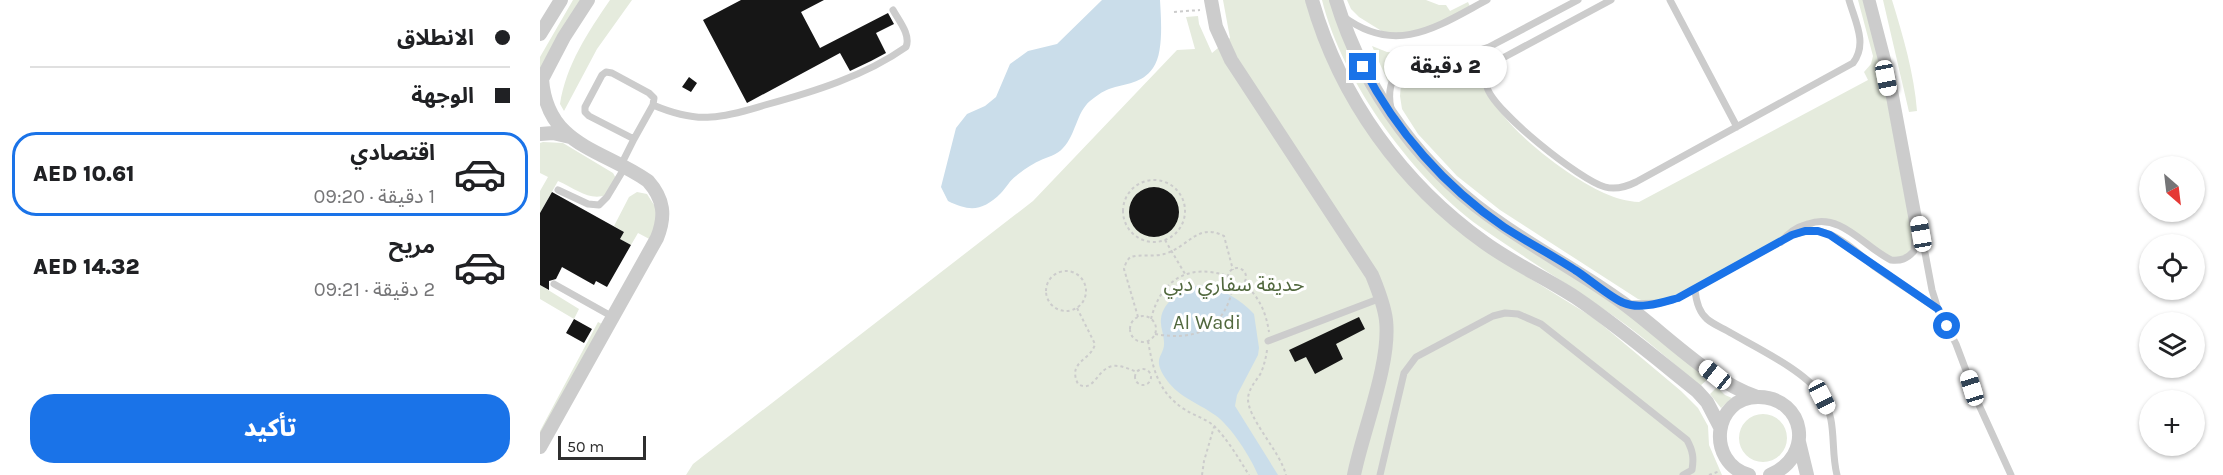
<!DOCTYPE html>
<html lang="ar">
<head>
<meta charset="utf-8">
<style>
	body { margin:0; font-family:Karla,"Noto Sans Arabic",sans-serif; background:#f6f6f6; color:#202124; direction:rtl; height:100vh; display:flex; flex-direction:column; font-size:22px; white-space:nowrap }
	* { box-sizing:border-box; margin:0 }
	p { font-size:20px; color:#757577 }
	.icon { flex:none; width:33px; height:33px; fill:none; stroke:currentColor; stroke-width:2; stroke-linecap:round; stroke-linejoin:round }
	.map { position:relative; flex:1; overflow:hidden; direction:ltr }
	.drawer { display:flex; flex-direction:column; background:#fff; width:540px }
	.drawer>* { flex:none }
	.top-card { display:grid; align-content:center; height:132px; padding:0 30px; background:#fff }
	.needle { width:39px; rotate:152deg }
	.tools { position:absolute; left:1599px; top:156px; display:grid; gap:12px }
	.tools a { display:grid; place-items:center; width:66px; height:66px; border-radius:50%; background:#fff; box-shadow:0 2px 4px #0004; font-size:30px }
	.scale { position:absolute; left:18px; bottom:15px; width:88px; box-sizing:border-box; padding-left:6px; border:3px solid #2f2f2f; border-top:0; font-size:16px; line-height:21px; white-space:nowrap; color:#2f2f2f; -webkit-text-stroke:4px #fff; paint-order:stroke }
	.end { position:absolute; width:27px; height:27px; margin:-14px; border:8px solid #1a73e8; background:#fff; box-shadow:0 0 0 3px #fff }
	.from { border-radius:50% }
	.bubble { position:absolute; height:42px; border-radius:21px; background:#fff; box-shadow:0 2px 4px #0004; font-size:20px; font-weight:800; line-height:42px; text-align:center; direction:rtl }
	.car { position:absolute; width:18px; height:36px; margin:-18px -9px; border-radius:8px; box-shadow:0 0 4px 2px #0007; background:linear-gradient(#fff 24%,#345 0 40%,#fff 0 76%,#345 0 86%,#fff 0) }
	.top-card b { display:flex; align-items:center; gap:21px; height:57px; font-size:22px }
	.top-card b+b { border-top:2px solid #e0e0e0 }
	.top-card i { width:15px; height:15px; background:#202124 }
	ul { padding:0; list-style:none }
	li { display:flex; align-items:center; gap:18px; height:84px; margin:0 12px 9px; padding:0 18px; border:3px solid transparent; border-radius:24px }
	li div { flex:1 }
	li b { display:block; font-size:22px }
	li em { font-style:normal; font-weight:800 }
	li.active { border-color:#1a73e8 }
	li>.icon { width:54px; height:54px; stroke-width:1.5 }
	.cta { display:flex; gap:12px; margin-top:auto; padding:12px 30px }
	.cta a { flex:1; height:69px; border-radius:24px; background:#1a73e8; color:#fff; font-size:24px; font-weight:800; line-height:69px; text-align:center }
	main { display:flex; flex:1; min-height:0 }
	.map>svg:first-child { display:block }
</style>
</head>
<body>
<main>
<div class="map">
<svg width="1683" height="475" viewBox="0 0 1683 475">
	<rect width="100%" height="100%" fill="#fff"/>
	<path fill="#e5ebdd" d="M33,0H49L0,82V57Z
		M70,0H92L57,49L24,111L20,104C26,65 48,32 70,0Z
		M683,0H765L781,44L813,107L849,162L872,187L952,255L1054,318L1141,391L1158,408L1168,426L1169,445L1182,475H146L153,464L493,201L637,50L655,49L646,17L658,16L659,24L672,53L690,38Z
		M782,0H793L879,156L1106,326L1168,379L1160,386C1132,362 1105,338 1075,317C1033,287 988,260 946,231C876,183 802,82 782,0Z
		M807,0H886L899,5H906L910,11L928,2L931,9L883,34L848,35L819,17L811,9Z
		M1318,0H1327L1335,28L1377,246L1373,255L1353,259L1304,227L1278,224L1121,302L1111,303L1098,299L960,210L917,176L878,134L862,109L860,96L861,84L866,74L874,66L895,60L929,67L941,65L955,57L958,63C954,65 948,67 946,70C942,74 944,78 945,83C955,118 1002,155 1032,175C1052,188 1075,201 1099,202L1328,80L1324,72L1331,64L1333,56Z
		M1343,0H1352C1363,36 1374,73 1377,111L1369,112Z
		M832,46L847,52L875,53L862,61L848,82Z
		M3,142L23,143L73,173L77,180L76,189C55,206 40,191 18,181L0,213V191L8,177L0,173V143Z
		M97,192L107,194L116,208L115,242L98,233L91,245L80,239L84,232L74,226L89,197Z
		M0,285L39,309L34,319L0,299Z
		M58,322L68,327L0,451V431Z
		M1177,387L1185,395L1192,398L1181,408L1170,394Z
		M1199 438a24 24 0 1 1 48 0a24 24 0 1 1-48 0Z"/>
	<path fill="#caddea" d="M562,0H620C621,18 624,53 613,68C602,84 586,83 569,89C563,91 555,97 550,101C536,113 536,135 523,148C517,155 507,157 499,161C492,164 482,171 476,176C470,180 466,188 461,193C443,211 430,212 408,201L401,187L416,128L427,114L445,106L456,97L470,64L488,51L517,44Z
		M661,285C681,288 700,299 714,314L719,348L718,355L697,395L695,406L738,475H718C711,458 691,426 675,415C657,402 637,397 624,376C612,357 625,356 624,342C624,334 620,327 621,319C623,300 644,289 661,285Z"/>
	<path fill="#161616" d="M201,0H284L261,12L280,48L348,13L354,24L336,33L346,53L331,61L310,71L300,53L207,103L163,20Z
		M149,77L157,83L151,92L142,87Z
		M589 212a25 25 0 1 1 50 0a25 25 0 1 1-50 0Z
		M12,192L84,232L80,239L91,245L67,287L56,281L54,285L22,267L16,279L9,281V290L0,285V213Z
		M819,317L825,329L796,344L803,359L775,374L766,357L755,362L749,350Z
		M34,319L52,329L44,343L26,333Z"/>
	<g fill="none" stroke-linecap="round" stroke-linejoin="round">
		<path stroke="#ccc" stroke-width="2" stroke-dasharray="3 3" stroke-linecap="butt" d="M634,12L660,10
			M583 211a31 31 0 1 1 62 0a31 31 0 1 1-62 0Z
			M625,240L645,274
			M688 277a9 9 0 1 1 18 0a9 9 0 1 1-18 0Z
			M506 291a20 20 0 1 1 40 0a20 20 0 1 1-40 0Z
			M704,283C719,297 726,312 729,332
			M537,308L555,344C551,361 527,361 538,384C554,394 557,368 573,366C581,365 589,369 597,372
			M590 329a13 13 0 1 1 26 0a13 13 0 1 1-26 0Z
			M598,317L584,269C585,265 587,259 591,257C599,254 614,257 624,254C648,248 657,222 684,236L693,270
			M611,319C621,279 649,263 688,276
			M615,334C655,341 685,330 693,286
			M608,341C613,369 618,392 644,409C653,415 664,418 673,425C687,438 699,459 709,475
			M727,350C726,358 724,365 721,373C716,381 709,388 708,398C707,418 740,451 746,475
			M595 377a8 8 0 1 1 16 0a8 8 0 1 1-16 0Z
			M662,475L664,461L674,427
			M1169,475L1180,471"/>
		<path stroke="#ccc" stroke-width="7" d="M1071,0L959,60C950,66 944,75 947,87C953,111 1040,180 1065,187C1076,190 1086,187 1096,182L1313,63C1328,44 1315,21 1309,0
			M1130,0L1197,127
			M1332,0L1352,77L1392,290L1398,309L1416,344L1439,405L1471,475
			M804,17C857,56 898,26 947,0
			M66,72L72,73L109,93L114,98L113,105L94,139L49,116L45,112V107L62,75Z
			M113,105C132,113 151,119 171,117C190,116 208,110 225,105C273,92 325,76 366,47C371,35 359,21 353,10
			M851,108C846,87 856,60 879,55C893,51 908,57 922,55C931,54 940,50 949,47L1038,0
			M81,165L94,139
			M18,190L48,204L59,205L67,197L85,167
			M1241,242C1248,233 1257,227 1268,224C1301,212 1324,247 1351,260C1361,261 1367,259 1374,251L1375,235L1346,78L1326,0
			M14,284L73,317
			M1155,290C1156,301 1159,312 1167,319C1174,325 1183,328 1191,333C1217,348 1265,371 1281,395C1298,420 1290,448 1297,475
			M1088,304L1121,303L1138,298L1252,235C1265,231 1276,229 1289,234C1306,241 1321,256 1335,267C1356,282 1377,295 1398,309
			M728,341L841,298
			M840,475L864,373L876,357L953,316L965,313L978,314L1001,324L1147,440C1153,451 1154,458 1152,470L1143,475"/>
		<path stroke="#ccc" stroke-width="14" d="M671,0L676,27L691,60L832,275C838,290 844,304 846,320C851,363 823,430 814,475
			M772,0C800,98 862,184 945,243C974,264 1006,278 1035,297C1078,326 1117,359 1157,391L1167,402L1180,427
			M796,0C824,92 884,173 964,226C1003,253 1045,275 1083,303C1123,332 1171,382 1217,397
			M0,34L21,0
			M0,83L24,37L48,0
			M0,134L13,133L30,137
			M1259,442L1267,475
			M0,447L117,238C126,216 124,199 108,181C62,149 7,146 2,79
			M1209,475C1165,462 1173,396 1219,397C1265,398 1275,456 1230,475"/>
	</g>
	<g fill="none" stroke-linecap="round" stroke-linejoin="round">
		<path stroke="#1a73e8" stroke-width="8" d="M823,67C856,131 905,187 964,227C987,242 1012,255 1035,270C1048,278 1072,299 1084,303C1100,310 1123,302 1138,298L1252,235L1265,231H1278L1290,235L1398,309L1407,326"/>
	</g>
	<g text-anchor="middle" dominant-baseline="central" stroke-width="6" stroke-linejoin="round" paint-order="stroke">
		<g font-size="20" fill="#51683e" stroke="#fff">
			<text x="694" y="284">حديقة سفاري دبي</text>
			<text x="667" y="322">Al Wadi</text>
		</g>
	</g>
</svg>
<div class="tools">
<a><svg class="needle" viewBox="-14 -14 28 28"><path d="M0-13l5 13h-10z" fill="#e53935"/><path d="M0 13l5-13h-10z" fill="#757577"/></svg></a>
<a><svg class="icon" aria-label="locate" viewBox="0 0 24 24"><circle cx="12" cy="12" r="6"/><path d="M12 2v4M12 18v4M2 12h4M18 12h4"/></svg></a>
<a><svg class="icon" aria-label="layers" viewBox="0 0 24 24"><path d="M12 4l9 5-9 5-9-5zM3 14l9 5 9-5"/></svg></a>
<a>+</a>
</div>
<div class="scale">50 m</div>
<i class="end from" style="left:1407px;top:326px"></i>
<i class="end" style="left:823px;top:67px"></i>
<div class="bubble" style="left:844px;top:46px;width:123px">2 دقيقة</div>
<i class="car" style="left:1346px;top:78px;rotate:169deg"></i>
<i class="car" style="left:1381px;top:234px;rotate:350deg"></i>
<i class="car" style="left:1175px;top:375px;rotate:309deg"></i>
<i class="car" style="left:1432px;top:388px;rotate:343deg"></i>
<i class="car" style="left:1282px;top:397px;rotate:153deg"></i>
</div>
<section class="drawer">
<div class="top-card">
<b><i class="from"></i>الانطلاق</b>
<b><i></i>الوجهة</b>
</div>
<ul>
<li class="active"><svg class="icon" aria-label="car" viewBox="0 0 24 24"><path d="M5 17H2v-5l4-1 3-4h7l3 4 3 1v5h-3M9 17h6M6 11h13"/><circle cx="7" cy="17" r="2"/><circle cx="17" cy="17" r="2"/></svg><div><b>اقتصادي</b><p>1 دقيقة · 09:20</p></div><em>AED 10.61</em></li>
<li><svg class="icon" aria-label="car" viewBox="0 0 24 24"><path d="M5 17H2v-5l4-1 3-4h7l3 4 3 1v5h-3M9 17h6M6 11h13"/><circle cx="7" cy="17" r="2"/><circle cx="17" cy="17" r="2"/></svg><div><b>مريح</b><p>2 دقيقة · 09:21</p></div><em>AED 14.32</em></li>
</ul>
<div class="cta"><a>تأكيد</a></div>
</section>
</main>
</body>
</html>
